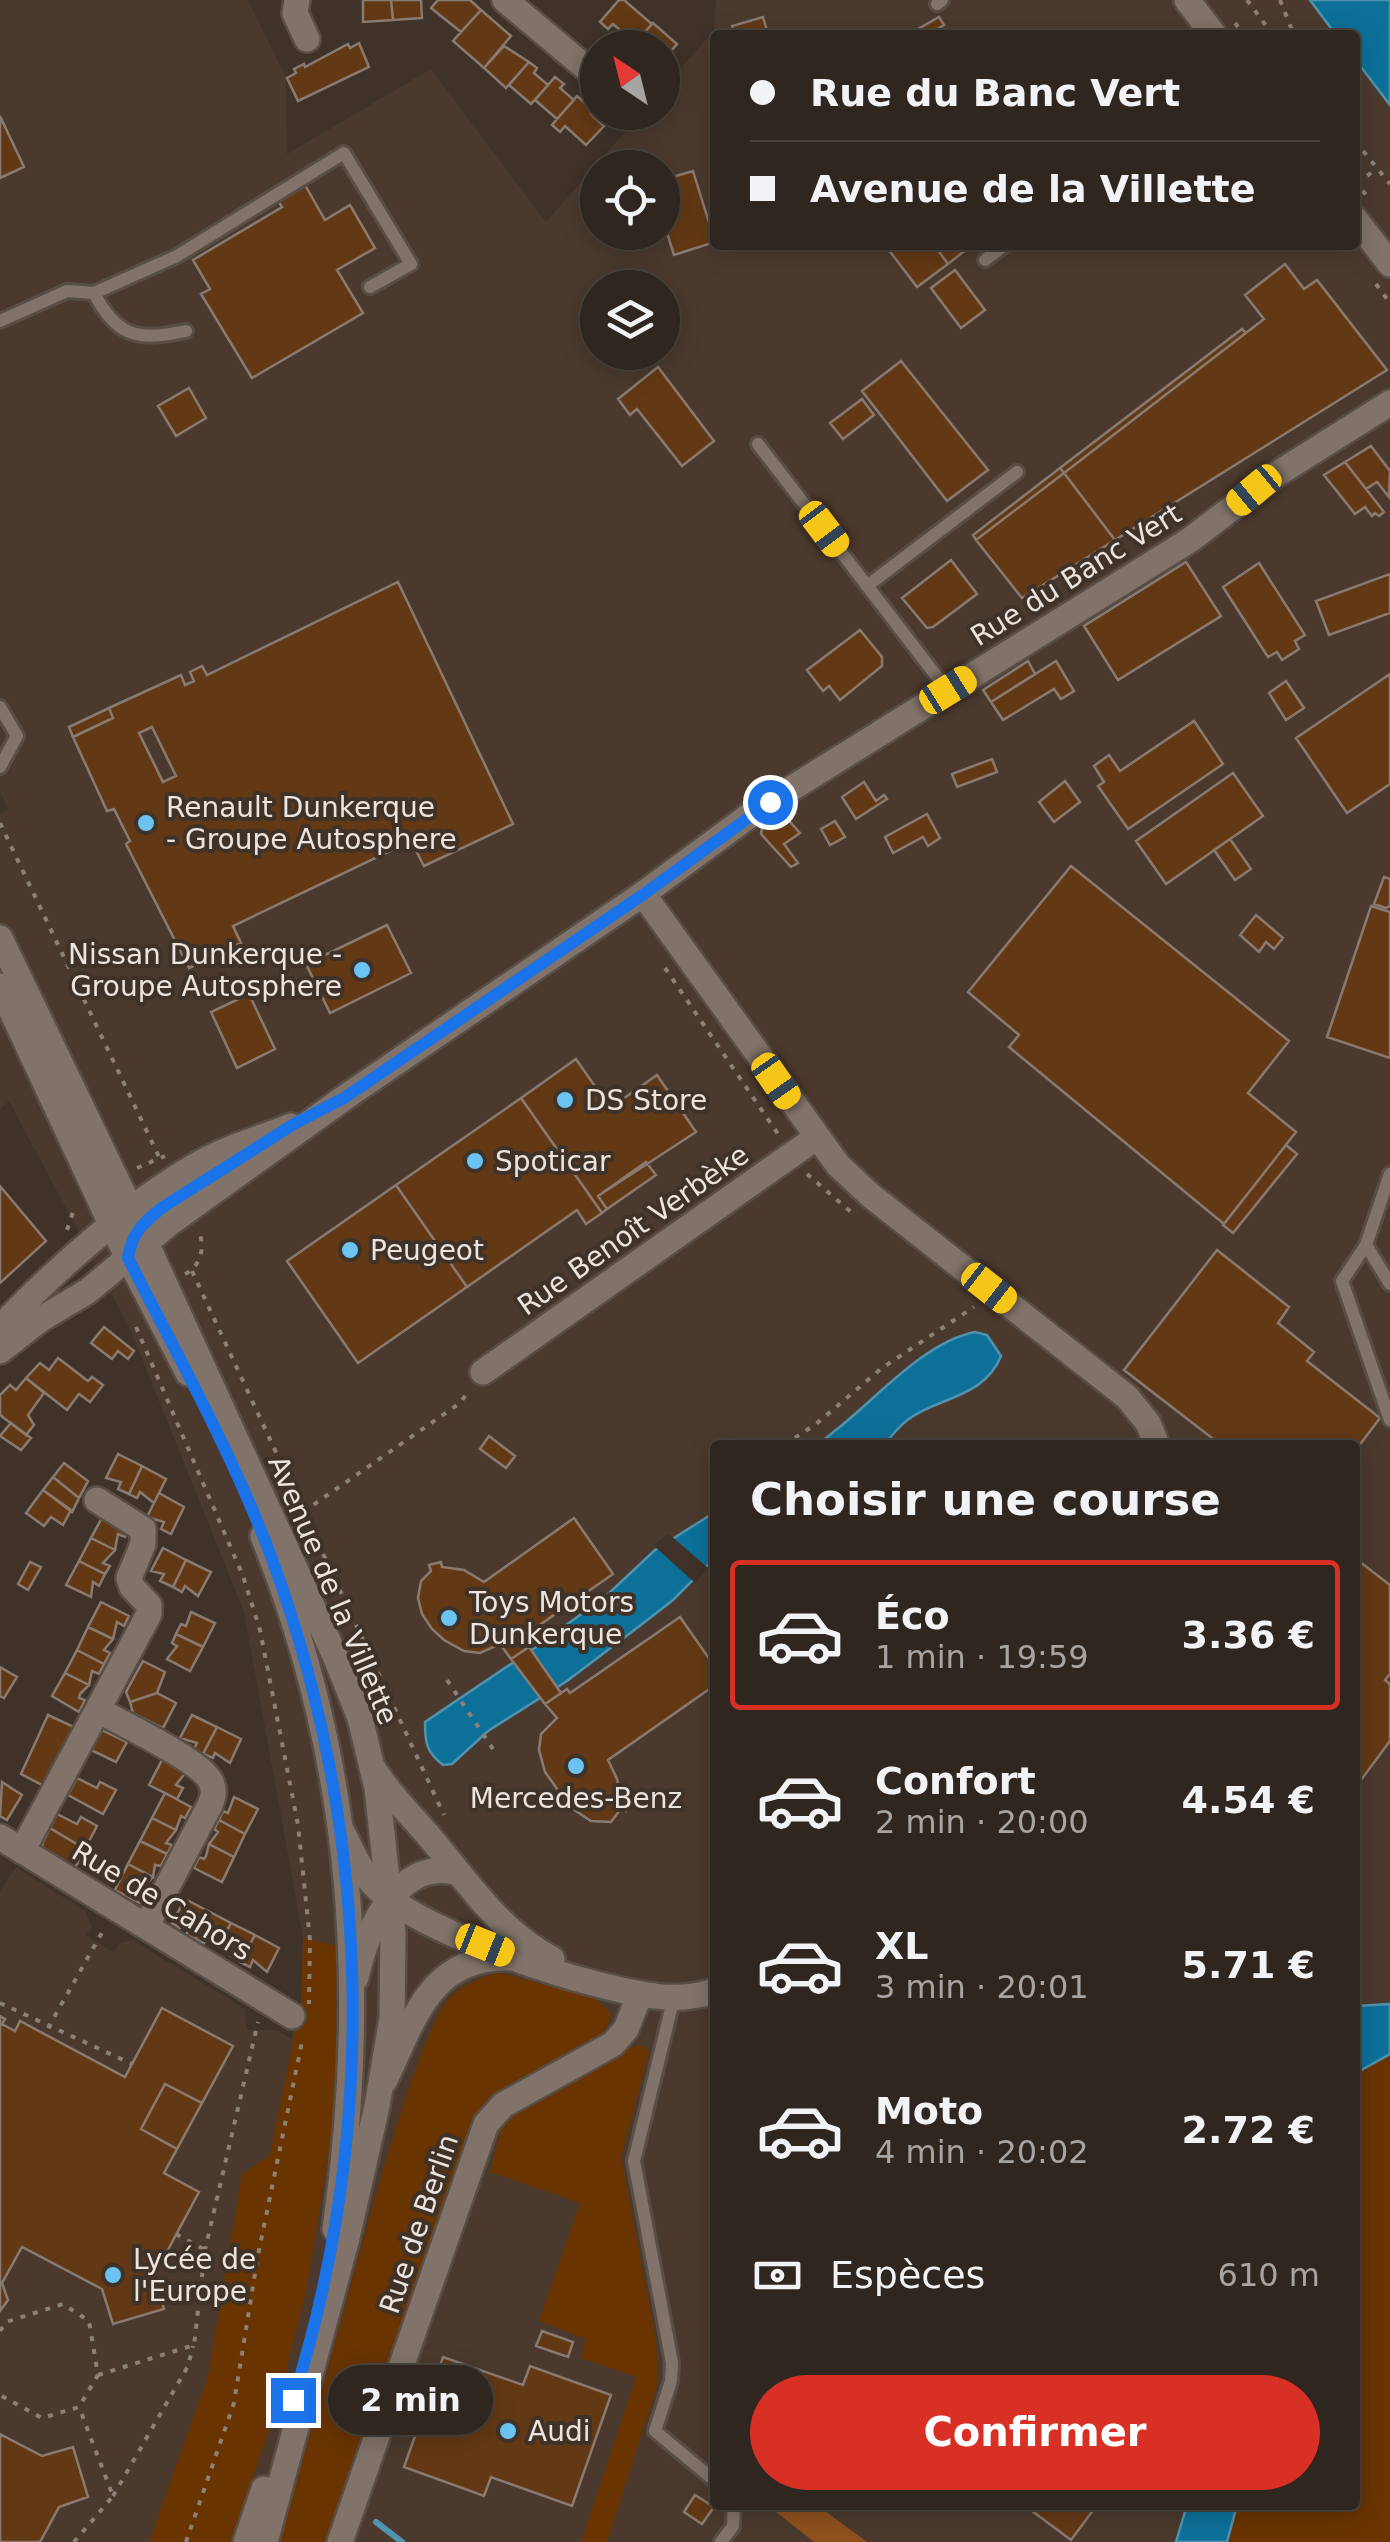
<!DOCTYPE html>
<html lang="fr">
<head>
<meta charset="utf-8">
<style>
	body { margin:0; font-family:"DejaVu Sans",sans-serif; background:#362e28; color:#f1f3f6; height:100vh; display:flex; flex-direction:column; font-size:38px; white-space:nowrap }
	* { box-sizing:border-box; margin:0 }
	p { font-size:32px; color:#a7a5a4 }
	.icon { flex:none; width:55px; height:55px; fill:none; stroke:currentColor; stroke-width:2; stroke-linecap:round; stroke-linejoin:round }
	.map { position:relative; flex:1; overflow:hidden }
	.drawer { position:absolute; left:710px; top:1440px; width:650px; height:1070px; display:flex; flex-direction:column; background:#2e261f; border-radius:10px; box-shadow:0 5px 25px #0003,0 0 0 2px #49433d }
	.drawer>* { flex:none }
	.top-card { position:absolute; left:710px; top:30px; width:650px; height:220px; border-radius:10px; box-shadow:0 5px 25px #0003,0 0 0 2px #49433d; display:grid; align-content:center; height:220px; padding:0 40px; background:#2e261f }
	.needle { width:65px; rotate:325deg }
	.tools { position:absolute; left:580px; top:30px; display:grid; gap:20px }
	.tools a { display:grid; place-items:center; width:100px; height:100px; border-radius:50%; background:#2e261f; box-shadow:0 5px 25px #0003,0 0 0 2px #49433d; font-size:50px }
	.end { position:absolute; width:45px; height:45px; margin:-22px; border:12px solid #1a73e8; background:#fff; box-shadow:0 0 0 5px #fff }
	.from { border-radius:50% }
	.bubble { position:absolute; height:70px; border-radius:35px; background:#2e261f; box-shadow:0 5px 25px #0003,0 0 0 2px #49433d; font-size:32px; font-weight:800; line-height:70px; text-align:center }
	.car { position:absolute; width:30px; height:60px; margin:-30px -15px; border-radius:12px; box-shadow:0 0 8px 2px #0007; background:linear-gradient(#f5c518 24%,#345 0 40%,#f5c518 0 76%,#345 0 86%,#f5c518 0) }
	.top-card b { display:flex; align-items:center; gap:35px; height:95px; font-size:38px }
	.top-card b+b { border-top:2px solid #49433d }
	.top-card i { width:25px; height:25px; background:#f1f3f6 }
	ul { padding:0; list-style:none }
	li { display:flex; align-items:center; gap:30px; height:150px; margin:0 20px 15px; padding:0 20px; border:5px solid transparent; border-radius:10px }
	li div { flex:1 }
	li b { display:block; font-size:38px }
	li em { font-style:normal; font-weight:800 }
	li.on { border-color:#d93025 }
	li>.icon { width:90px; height:90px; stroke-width:1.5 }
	h2 { padding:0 40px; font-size:45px; line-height:120px }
	.pay { display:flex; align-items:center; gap:25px; height:110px; padding:0 40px; font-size:38px }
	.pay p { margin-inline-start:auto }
	.button { display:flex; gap:20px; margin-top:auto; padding:20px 40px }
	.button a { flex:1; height:115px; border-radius:60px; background:#d93025; color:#fff; font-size:40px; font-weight:800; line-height:115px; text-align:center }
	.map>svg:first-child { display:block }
</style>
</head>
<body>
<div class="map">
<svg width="1390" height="2542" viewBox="0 0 1390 2542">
	<rect width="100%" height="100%" fill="#3e3229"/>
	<path fill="#4b392d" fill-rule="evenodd" d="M0,0H248L286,77L287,154L431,69L546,222L642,113L662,112L663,89L714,30L716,0H1345L1390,56V2054L1358,2072L1355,2083V1445H715V2505H1237L1227,2542H0V1891L16,1867L85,1911L92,1926L86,1936L114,1952L120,1943L132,1940L245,2009L247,2030H277L291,2039L301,2003L303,1938L244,1612L130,1329L9,1101L0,1109V814L9,810L0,792ZM715,35H1355V245H715ZM598,168H662V232H598ZM598,288H662V352H598Z"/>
	<path fill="#693400" d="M303,1938L337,1946L334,2120L306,2292L278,2403L231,2542H149L208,2376L242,2174L270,2155L301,2003Z
		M497,1972L594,1998L612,2014C595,2072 510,2068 480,2115L326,2542H279C323,2399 356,2252 402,2109C411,2083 432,2016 450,1997C463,1984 480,1979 497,1972Z
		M642,2045L649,2052L621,2157L656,2340L658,2383L607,2542H581L636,2377L581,2358L586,2339L539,2321L580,2203L490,2172L504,2118L634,2046Z
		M1390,2054V2542H1227L1237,2505H1355V2083L1358,2072Z"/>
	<path fill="#8e511e" d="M767,2505H817L867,2542H814Z"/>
	<path fill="#0d7099" stroke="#5093ae" stroke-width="2.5" d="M1310,0H1390V105L1355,59V35H1336Z
		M975,1332L987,1335L1001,1356C984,1399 935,1397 905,1422C897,1428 891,1438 883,1445H816C865,1413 918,1343 975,1332Z
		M715,1512V1558L673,1600L637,1628L567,1681L488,1731L452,1764L443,1765C426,1752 425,1742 425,1722L536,1647L606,1596L655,1550Z
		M1390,2004V2054L1358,2072L1355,2083V2009L1357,2006Z
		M1187,2505H1237L1227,2542H1176Z"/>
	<path fill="#3e3229" d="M669,1534L708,1568L695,1583L653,1545Z"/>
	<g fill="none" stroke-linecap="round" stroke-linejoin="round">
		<path stroke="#5093ae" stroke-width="6" d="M376,2522L402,2542"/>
	</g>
	<path fill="#633915" stroke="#897b71" stroke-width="2.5" fill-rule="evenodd" d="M363,0H391L393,20L363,22Z
		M391,0H421L422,18L393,20Z
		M438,0H470L481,10L461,32L431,8Z
		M619,0H624L652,24L635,43L613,24L608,29L600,22Z
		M481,10L511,36L484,68L453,41Z
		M763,17L768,34L735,35L732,26Z
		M939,17L944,25L927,35H915L913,32Z
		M653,23L677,44L662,61V48H631Z
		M359,43L369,67L298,101L287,78L296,73L294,69L304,64L305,67L348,44L350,48Z
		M504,46L529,62L506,88L484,68Z
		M529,62L537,68L534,73L548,85L531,104L509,85Z
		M555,77L564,84L560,88L574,100L557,119L535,100Z
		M577,96L594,111L591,114L604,126L586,145L565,126L560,132L552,125Z
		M0,116L24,167L0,178Z
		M693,171L715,242L674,255L662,217V180Z
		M305,185L325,220L350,205L375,248L337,270L363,313L252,378L201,294L210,289L193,260L282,207L278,201Z
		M885,245H934L948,264L917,287Z
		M934,245H972L948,264Z
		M1285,264L1304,289L1317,280L1387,370L1115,540L1064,473L1264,319L1245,295Z
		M955,270L985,310L961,328L931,288Z
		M1242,329L1246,333L1064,473L1060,468Z
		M901,361L988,470L947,501L862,391Z
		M658,367L714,441L682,466L637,409L630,415L618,399Z
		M189,388L206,418L176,436L158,406Z
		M862,399L874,415L843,439L830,423Z
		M1371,446L1390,471L1389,497L1377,482L1366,489L1345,462Z
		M1345,462L1384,512L1379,516L1375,513L1372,516L1365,507L1355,514L1324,475Z
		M1060,468L1064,473L976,540L973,535Z
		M1064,473L1115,540L1022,598L976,540Z
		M951,560L977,594L933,627L927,628L902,598Z
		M1186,562L1221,616L1118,680L1084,626Z
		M1259,563L1305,635L1295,641L1299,649L1282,660L1277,652L1268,657L1223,587Z
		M1390,574V613L1329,635L1316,601Z
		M398,582L513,824L424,866L411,841L233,926L241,943L189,968L126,844L130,841L114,809L107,811L73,737L113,718L109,708L181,675L185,685L194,681L190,672L202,666L207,675ZM152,727L176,776L163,782L139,733Z
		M860,630L882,657V666L840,700L829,686L823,691L807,670Z
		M1028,661L1035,674L991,702L983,690Z
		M1056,661L1074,691L1061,699L1054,689L1003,720L991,702Z
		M1390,674V784L1347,813L1296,738Z
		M1286,681L1304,708L1286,720L1269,693Z
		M109,708L113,718L73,737L69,727Z
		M1194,721L1223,764L1128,829L1098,786L1104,782L1094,766L1109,755L1120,771Z
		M992,759L997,772L957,787L952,774Z
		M1233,773L1263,816L1166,884L1136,841Z
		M1065,781L1080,802L1054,822L1039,802Z
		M864,782L876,801L884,795L887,799L856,819L842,797Z
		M927,814L940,838L928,846L923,837L893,853L885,837Z
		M784,815L800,833L784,844L798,863L791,867L761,834L762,828Z
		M835,821L845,837L830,845L821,829Z
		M1230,839L1251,869L1235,880L1214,850Z
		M1071,866L1289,1041L1248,1093L1296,1132L1224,1224L1009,1047L1019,1035L968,992Z
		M1384,877L1390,879V906L1386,908L1374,904Z
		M1371,906L1390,912V1058L1327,1037Z
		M1256,915L1283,938L1274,949L1266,942L1259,952L1240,935Z
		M387,925L411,973L330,1013L306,964Z
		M249,994L275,1049L237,1068L211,1012Z
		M576,1059L610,1108L657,1075L696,1132L598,1196L607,1209L602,1213L521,1098Z
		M521,1098L602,1213L586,1224L577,1210L467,1287L396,1185Z
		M1286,1145L1297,1154L1233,1233L1223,1225Z
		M646,1162L656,1175L607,1209L598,1196Z
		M396,1185L467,1287L358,1363L287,1261Z
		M0,1186L46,1241L0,1283Z
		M1217,1250L1289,1307L1278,1323L1314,1352L1307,1361L1380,1418L1355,1451V1445H1221L1124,1370Z
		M104,1327L134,1351L128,1359L118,1351L112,1359L91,1343Z
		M58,1358L88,1381L92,1377L103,1385L90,1402L79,1394L67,1410L26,1378L40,1363L49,1370Z
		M26,1378L44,1393L28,1415L34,1425L26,1435L0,1415V1395L10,1385L16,1390Z
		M11,1423L31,1438L21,1450L0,1436Z
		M489,1436L515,1456L506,1468L480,1449Z
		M118,1454L142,1466L129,1494L118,1489L121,1482L106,1478Z
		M64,1463L88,1481L79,1498L53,1477Z
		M142,1466L166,1479L154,1503L140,1492L137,1498L129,1494Z
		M53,1477L79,1498L72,1512L43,1490Z
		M43,1490L71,1510L63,1525L51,1517L44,1526L26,1513Z
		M159,1493L184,1507L171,1534L161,1529L164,1522L147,1517Z
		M104,1514L130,1527L125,1537L118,1534L115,1550L91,1538Z
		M574,1518L613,1574L528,1633L535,1643L511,1659L500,1644L480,1653L464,1651L444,1640L432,1629L422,1614L418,1598L421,1581L431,1571L429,1565L441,1562L442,1567L464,1570L484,1582Z
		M91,1538L115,1550L103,1563L110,1566L105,1574L79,1561Z
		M163,1548L186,1560L173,1587L160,1581L164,1574L151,1571Z
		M1355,1558L1390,1585V1674L1385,1680L1390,1684V1741L1355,1788Z
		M186,1560L211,1572L198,1596L185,1586L182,1592L173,1587Z
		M79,1561L105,1574L99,1586L93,1582L91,1597L66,1585Z
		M30,1562L41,1567L28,1590L18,1584Z
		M101,1602L129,1616L124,1626L117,1622L113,1639L88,1627Z
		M191,1612L215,1623L203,1647L176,1634L181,1624L186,1626Z
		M680,1617L715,1667V1685L608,1760L617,1779L621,1799L628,1800L626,1811L620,1810L611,1822L591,1821L570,1807L545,1772L539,1750L541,1734L557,1718L545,1704L567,1689L570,1693Z
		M88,1627L113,1639L104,1650L110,1653L104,1664L77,1650Z
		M176,1634L203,1647L190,1671L167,1659L177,1646L172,1643Z
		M529,1647L561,1693L545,1704L511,1659Z
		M77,1650L104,1664L99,1674L92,1671L89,1685L65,1673Z
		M143,1661L165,1672L157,1693L130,1702L126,1692Z
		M0,1667L17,1677L4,1698L0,1696Z
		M65,1673L89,1685L80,1694L79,1698L85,1700L79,1712L52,1696Z
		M157,1693L176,1703L163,1728L133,1713L130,1702Z
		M48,1715L74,1727L44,1786L21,1774Z
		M192,1715L217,1727L203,1754L194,1749L197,1743L180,1738Z
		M217,1727L241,1739L230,1763L215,1753L213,1758L203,1754Z
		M102,1730L127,1742L116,1762L91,1750Z
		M162,1760L186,1772L176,1785L183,1788L177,1799L149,1785Z
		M77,1778L97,1788L100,1782L116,1790L103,1814L68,1795Z
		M2,1782L22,1795L7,1820L0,1816Z
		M165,1793L191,1807L185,1818L181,1816L176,1830L152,1818Z
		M234,1797L258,1809L245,1834L219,1820L223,1811L228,1813Z
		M57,1814L77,1824L81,1817L97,1826L85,1849L50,1828Z
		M152,1818L176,1830L166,1843L172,1845L167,1854L140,1841Z
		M219,1820L245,1834L234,1857L209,1844L218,1832L214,1829Z
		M50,1828L85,1849L75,1868L43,1849L42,1844Z
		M140,1841L167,1854L161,1866L155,1865L153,1877L128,1864Z
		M209,1844L234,1857L222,1882L194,1868L199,1857L204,1859L206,1856Z
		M128,1864L153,1877L141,1890L147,1893L142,1904L115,1890Z
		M185,1899L208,1911L195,1939L186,1935L189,1928L185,1925L180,1928L172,1923Z
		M208,1911L231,1923L218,1947L207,1937L204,1943L195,1939Z
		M231,1923L255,1935L240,1962L231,1956L234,1951L218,1947Z
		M255,1935L279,1948L267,1972L253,1960L250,1967L240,1962Z
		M162,2008L233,2046L202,2103L165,2084L141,2129L177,2149L164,2173L199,2192L155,2274L164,2309L113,2324L102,2289L22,2247L2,2283L8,2300L0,2311V2016L5,2019L2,2024L15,2031L20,2021L125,2077Z
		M165,2084L202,2103L177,2149L141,2129Z
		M542,2331L573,2342L568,2357L536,2346Z
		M443,2357L523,2385L530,2366L611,2395L572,2506L491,2477L484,2496L404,2467Z
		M0,2434L42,2456L73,2447L88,2497L59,2507L40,2542H0Z
		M695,2495L714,2507L702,2524L684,2512Z
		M1024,2505H1097L1071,2540Z"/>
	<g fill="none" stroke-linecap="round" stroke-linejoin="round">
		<g stroke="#584e46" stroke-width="18">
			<path id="service" d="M937,4L942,0
				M985,260L1005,245
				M94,293C117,338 139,341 186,331
				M0,321L67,291L94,293L177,256L344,153L411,264L370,287
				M758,444L948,691
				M867,586L1017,472
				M0,707L17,736L0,767
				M1390,1174L1366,1245L1390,1284
				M1366,1245L1342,1281L1390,1420
				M674,1997L634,2161L672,2363L671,2381L655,2431L715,2481
				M721,2542L733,2526L734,2505"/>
		</g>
		<g stroke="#584e46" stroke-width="30">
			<path id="minor" d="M297,0L295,13L307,39
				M505,0L598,78
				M643,894L838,1165L870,1195L1127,1397L1148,1423L1157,1445
				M483,1372L817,1137
				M98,1710C121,1723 202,1761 211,1782C215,1791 213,1797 210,1805L147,1925
				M373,1768C388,1793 408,1812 427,1834C466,1879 497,1930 552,1959
				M343,1833C353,1853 361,1874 379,1890C427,1935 588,1988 655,1996C675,1999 695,1997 715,1991
				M0,1837L292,2016
				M22,1851L149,1614V1605L132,1587L129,1578L143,1544V1529L97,1500
				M356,1978C366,1931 398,1856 458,1873
				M385,2080C414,2020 430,1955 510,1958
				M340,2542L486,2124L503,2105L613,2044L626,2029L640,1994"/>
		</g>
		<g stroke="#584e46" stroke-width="30">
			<path id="tertiary" d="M1187,0L1214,35
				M1355,219L1390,264
				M0,1328C52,1272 137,1197 204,1161C231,1146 262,1138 291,1126
				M0,1351L41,1319L88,1291L171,1222L344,1098L643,894L757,810L1190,540L1274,476L1390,403"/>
		</g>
		<g stroke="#584e46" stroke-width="30">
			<path id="secondary" d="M0,938L131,1210L336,1658L360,1718L377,1788L393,1934L392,2018L377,2106L347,2238L265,2542
				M0,986L112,1226L188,1373
				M263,1536C354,1762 369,1990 335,2229
				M246,2542L264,2489"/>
		</g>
		<path stroke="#8b8179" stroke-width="4" stroke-dasharray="5 8" stroke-linecap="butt" d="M1247,0L1273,35
			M1280,0L1294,35
			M1235,23L1244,35
			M1355,141L1390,184
			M1355,180L1369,199
			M1357,184L1377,168
			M1376,284L1390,303
			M0,823L159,1157
			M665,968L778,1134
			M137,1168L165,1156
			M807,1174L852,1213
			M67,1230L75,1206
			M192,1271L444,1815
			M185,1274C201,1266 205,1248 199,1231
			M136,1327L243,1576L260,1630L298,1825L310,1940L309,2004
			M784,1445L816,1424L882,1368L974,1307
			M713,1487L715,1486
			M303,1512L460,1403L468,1392
			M447,1680L493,1749
			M0,2003L132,2064
			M48,2028L104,1929
			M176,2234L205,2250
			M0,2331L6,2322L63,2304L89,2321L98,2375L79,2407L42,2418L0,2395
			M98,2375L194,2345L205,2250L258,2022
			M113,2496L188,2366L193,2346
			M74,2542L113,2496L79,2407
			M186,2542L234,2403L258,2255L303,2037"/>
		<use href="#service" stroke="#817369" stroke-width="12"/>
		<use href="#minor" stroke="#817369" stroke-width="25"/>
		<use href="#tertiary" stroke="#817369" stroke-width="25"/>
		<use href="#secondary" stroke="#817369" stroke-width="25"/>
	</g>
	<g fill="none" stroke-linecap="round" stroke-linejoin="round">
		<path stroke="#1a73e8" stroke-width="12" d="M293,2400C380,2125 371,1829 272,1559C233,1454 178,1357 128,1258C132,1232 144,1222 163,1207L294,1124L344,1098L644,894L770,802"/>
	</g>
	<g fill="#6bc3f2" stroke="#3e3229" stroke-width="4">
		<circle cx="146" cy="823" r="10"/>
		<circle cx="362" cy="970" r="10"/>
		<circle cx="565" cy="1100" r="10"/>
		<circle cx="475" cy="1161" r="10"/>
		<circle cx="350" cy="1250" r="10"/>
		<circle cx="449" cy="1618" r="10"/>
		<circle cx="576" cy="1766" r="10"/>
		<circle cx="113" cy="2275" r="10"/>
		<circle cx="508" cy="2431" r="10"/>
	</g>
	<g text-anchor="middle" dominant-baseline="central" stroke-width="8" stroke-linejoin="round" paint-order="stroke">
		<g font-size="28" fill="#ece4de" stroke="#3e3229">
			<text transform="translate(1076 575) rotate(-32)">Rue du Banc Vert</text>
			<text transform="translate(633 1230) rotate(-35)">Rue Benoît Verbèke</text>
			<text transform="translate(333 1590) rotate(67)">Avenue de la Villette</text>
			<text transform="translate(162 1901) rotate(31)">Rue de Cahors</text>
			<text transform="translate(419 2224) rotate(-71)">Rue de Berlin</text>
		</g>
		<g font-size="28" fill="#ece4de" stroke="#3e3229" text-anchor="start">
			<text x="166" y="807">Renault Dunkerque<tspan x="166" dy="32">- Groupe Autosphere</tspan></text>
			<text x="342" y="954" text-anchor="end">Nissan Dunkerque -<tspan x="342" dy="32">Groupe Autosphere</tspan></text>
			<text x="585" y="1100">DS Store</text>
			<text x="495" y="1161">Spoticar</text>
			<text x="370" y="1250">Peugeot</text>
			<text x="469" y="1602">Toys Motors<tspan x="469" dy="32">Dunkerque</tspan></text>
			<text x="576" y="1798" text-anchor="middle">Mercedes-Benz</text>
			<text x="133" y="2259">Lycée de<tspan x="133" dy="32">l'Europe</tspan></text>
			<text x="528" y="2431">Audi</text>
		</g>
	</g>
</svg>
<div class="tools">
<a><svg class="needle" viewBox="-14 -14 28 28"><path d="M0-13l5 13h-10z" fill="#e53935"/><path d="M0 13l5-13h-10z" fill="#a7a5a4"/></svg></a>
<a><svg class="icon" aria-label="locate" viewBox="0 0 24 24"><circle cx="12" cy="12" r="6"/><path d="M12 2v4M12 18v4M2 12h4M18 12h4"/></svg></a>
<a><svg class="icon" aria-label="layers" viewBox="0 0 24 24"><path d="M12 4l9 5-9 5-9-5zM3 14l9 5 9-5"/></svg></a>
</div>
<i class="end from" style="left:770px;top:802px"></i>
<i class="end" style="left:293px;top:2400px"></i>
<div class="bubble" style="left:328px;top:2365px;width:165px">2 min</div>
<i class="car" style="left:1254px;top:490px;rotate:230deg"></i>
<i class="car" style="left:824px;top:529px;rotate:143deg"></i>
<i class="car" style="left:948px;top:690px;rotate:58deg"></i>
<i class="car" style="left:776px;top:1081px;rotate:145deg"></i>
<i class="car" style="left:989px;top:1288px;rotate:128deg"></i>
<i class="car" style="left:485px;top:1945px;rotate:112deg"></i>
<div class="top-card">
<b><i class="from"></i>Rue du Banc Vert</b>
<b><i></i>Avenue de la Villette</b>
</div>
<section class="drawer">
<h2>Choisir une course</h2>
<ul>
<li class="on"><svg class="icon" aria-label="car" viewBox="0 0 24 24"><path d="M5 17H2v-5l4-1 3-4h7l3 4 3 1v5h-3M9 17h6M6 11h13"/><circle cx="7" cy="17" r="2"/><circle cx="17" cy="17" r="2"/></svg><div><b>Éco</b><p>1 min · 19:59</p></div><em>3.36 €</em></li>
<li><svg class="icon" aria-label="car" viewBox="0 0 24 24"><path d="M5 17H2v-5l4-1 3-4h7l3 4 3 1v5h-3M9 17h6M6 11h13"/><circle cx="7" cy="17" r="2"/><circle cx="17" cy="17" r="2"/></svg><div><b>Confort</b><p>2 min · 20:00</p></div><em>4.54 €</em></li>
<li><svg class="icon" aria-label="car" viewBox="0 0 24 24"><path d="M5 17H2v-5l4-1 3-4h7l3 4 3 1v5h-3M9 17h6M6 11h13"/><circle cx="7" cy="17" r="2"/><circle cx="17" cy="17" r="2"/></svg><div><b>XL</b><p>3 min · 20:01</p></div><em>5.71 €</em></li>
<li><svg class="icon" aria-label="car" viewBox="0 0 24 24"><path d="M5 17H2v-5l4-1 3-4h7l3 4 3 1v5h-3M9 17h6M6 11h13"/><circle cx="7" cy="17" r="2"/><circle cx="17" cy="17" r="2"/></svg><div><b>Moto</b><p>4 min · 20:02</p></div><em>2.72 €</em></li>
</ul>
<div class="pay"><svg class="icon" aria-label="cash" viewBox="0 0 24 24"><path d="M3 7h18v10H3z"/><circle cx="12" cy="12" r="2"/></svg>Espèces<p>610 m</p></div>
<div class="button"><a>Confirmer</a></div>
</section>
</div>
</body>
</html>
